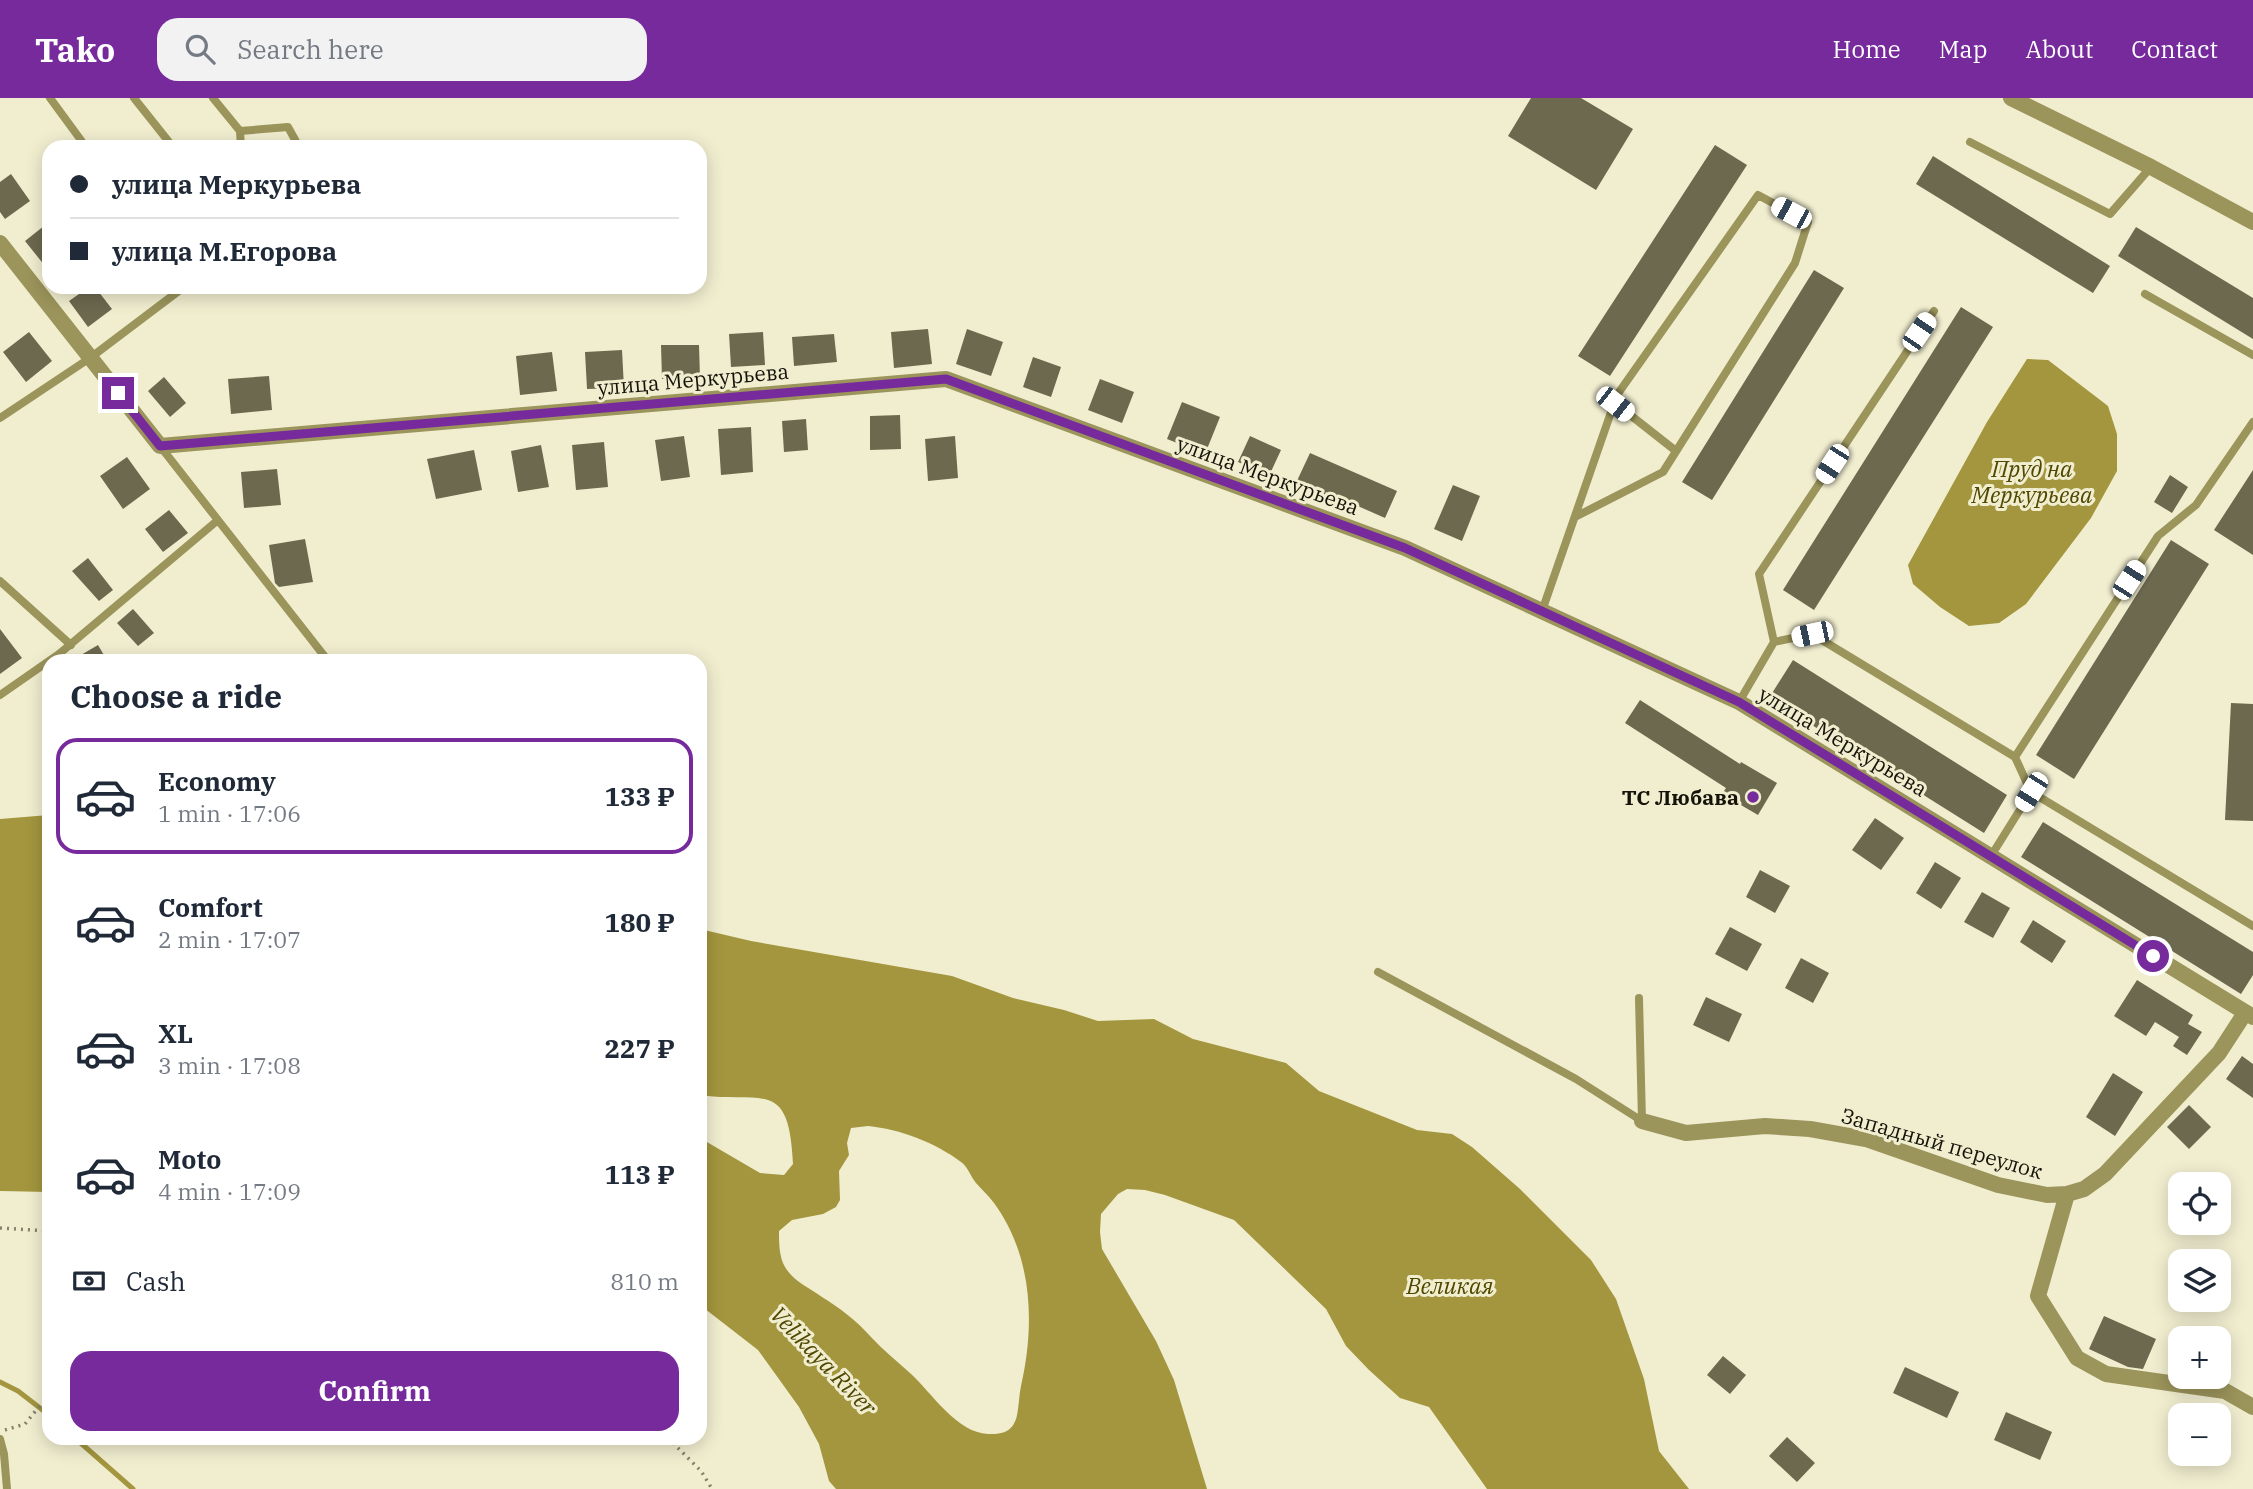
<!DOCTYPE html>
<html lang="en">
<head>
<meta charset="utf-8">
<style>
	body { margin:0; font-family:"IBM Plex Serif",serif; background:#f2f2f3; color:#1f2937; height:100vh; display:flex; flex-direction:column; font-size:26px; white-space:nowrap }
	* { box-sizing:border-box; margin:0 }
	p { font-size:23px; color:#747a83 }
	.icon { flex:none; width:38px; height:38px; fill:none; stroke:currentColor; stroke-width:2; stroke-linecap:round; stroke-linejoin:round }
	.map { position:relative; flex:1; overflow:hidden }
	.drawer { position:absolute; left:42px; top:556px; width:665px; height:791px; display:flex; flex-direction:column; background:#fff; border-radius:21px; box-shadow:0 4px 18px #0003 }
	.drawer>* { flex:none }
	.hud { position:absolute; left:42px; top:42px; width:665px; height:154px; border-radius:21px; box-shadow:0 4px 18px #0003; display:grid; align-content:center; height:154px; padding:0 28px; background:#fff }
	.fabs { position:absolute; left:2168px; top:1074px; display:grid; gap:14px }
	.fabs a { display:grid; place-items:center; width:63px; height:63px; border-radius:14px; background:#fff; box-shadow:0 4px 18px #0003; font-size:35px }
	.end { position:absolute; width:32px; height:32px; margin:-16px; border:9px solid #762a9c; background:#fff; box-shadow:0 0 0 4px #fff }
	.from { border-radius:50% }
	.car { position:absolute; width:21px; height:42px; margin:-21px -10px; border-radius:9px; box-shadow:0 0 5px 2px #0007; background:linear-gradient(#fff 24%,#345 0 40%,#fff 0 76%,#345 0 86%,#fff 0) }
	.hud b { display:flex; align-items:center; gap:24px; height:66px; font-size:26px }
	.hud b+b { border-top:2px solid #e0e1e3 }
	.hud i { width:18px; height:18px; background:#1f2937 }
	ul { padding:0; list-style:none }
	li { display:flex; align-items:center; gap:21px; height:116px; margin:0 14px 10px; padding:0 14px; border:4px solid transparent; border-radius:21px }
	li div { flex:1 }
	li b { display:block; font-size:26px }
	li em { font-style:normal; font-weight:700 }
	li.on { border-color:#762a9c }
	li>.icon { width:63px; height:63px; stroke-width:1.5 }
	h2 { padding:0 28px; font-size:32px; line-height:84px }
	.pay { display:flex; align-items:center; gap:18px; height:77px; padding:0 28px; font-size:26px }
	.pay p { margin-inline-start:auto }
	.primary-button { display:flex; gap:14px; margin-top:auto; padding:14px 28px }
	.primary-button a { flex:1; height:80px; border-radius:21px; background:#762a9c; color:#fff; font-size:28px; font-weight:700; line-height:80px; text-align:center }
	header { display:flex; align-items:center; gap:42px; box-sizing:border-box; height:98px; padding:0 35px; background:#762a9c; color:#fff }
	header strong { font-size:33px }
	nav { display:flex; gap:38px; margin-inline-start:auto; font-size:24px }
	.search { width:490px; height:63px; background:#f2f2f3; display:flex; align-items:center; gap:18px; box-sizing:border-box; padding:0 24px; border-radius:21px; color:#747a83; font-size:26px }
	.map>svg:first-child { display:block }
</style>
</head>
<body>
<header>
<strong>Tako</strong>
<div class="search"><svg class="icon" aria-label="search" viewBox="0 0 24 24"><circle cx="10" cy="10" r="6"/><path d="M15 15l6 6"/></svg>Search here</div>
<nav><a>Home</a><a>Map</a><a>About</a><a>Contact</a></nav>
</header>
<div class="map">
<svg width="2253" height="1391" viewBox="0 0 2253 1391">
	<rect width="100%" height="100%" fill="#f1eed0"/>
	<path fill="#a3963e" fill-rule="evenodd" d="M2027,261L2048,262L2108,308L2117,336V373L2091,420L2026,506L1999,525L1969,528L1940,509L1913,486L1908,467L1987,324Z
		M49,717V1094L0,1093V721Z
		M700,831L751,843L952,878L1013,900L1064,912L1098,923L1154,921L1193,941L1286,965L1319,993L1417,1032L1452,1036L1472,1049L1520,1091L1591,1162L1616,1201L1644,1281L1659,1353L1689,1391H1487L1429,1309L1400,1300L1369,1272L1346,1248L1326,1211L1234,1122L1165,1097L1145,1092L1127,1091L1118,1096L1101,1116L1100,1134L1102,1151L1156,1243L1174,1282L1207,1391H836L829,1383L819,1346L799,1309L758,1252L700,1207V1040L760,1075L784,1077L793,1066C789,979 763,1006 700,997ZM868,1028C900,1031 936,1045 961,1064C968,1069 971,1079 976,1085C982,1092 989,1098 994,1105C1033,1158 1035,1227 1021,1288C1016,1312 1023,1338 988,1336C957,1335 931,1294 910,1275C897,1263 883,1252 871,1239C857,1223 840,1210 822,1199C810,1190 793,1183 785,1169C779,1159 779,1144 779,1133L792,1122L823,1116L836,1109L840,1102L839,1073L849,1057L847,1045L851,1030Z"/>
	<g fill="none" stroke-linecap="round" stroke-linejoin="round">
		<path stroke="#a3963e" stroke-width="5" d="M0,1284L18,1293L49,1317
			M75,1340L133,1391"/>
	</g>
	<path fill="#6d694f" d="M1531,0H1581L1633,31L1596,92L1508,38Z
		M1715,47L1747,67L1610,278L1578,258Z
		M1933,58L2110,168L2093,195L1916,86Z
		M11,76L30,103L5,121L0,114V84Z
		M49,124V173L25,143Z
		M2136,129L2253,200V241L2118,158Z
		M1814,172L1844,190L1712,402L1682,384Z
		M89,189H95L112,211L88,229L69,203Z
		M1961,209L1993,229L1814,512L1783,492Z
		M928,231L932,266L894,270L891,234Z
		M967,231L1003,244L991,278L956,266Z
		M29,234L52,263L26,284L3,254Z
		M763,234L765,267L731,269L729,236Z
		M834,236L837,264L794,268L792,239Z
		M661,247H699L700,280L662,281Z
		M622,252L624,290L587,291L585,254Z
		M552,254L557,293L520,297L516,258Z
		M1033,259L1061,269L1051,299L1023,289Z
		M269,278L272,312L231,316L228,281Z
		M164,279L186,305L170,319L148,293Z
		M1100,281L1134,294L1122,325L1088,312Z
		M1182,304L1220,319L1205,356L1167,341Z
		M900,317L901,351L870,352V318Z
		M806,321L808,352L784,354L782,323Z
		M751,329L753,374L721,377L718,331Z
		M684,338L690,379L661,383L655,342Z
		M955,338L958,380L928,383L925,341Z
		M1250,338L1281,352L1269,378L1238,364Z
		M604,344L608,389L576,392L572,347Z
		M541,347L549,389L518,394L511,353Z
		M474,352L482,392L436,401L427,361Z
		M1310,355L1397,393L1385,420L1326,394L1323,401L1295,387Z
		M127,359L150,391L123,411L100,378Z
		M277,371L281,407L244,410L241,374Z
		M2253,372V457L2214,432Z
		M2170,377L2188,389L2172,415L2154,404Z
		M1453,387L1480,398L1462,443L1434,431Z
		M169,412L188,435L163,454L145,431Z
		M305,441L313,484L279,489L275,485L269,447Z
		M2171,442L2209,466L2074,681L2036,657Z
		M88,460L113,492L99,503L72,473Z
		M133,511L154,535L138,548L117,525Z
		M0,531L22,560L0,576Z
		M98,547L108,564H69Z
		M1793,562L2007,697L1984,735L1769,600Z
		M1640,602L1740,666L1741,664L1777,685L1758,717L1722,696L1726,690L1625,625Z
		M2231,605L2253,606V723L2225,722Z
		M1875,720L1904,740L1881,772L1852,752Z
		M2043,724L2253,854V877L2241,896L2021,759Z
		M1935,764L1961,780L1941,811L1916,795Z
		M1760,772L1790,788L1775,815L1746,799Z
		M1982,794L2010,810L1993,840L1964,824Z
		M2033,822L2066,843L2052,865L2020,844Z
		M1730,829L1762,846L1747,873L1715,856Z
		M1801,860L1829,875L1813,905L1785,890Z
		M2137,882L2193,917L2188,926L2202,934L2187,957L2173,948L2179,939L2155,924L2146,938L2114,918Z
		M1706,899L1742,916L1729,944L1693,927Z
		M2242,958L2253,966V1000L2226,981Z
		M2113,975L2143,994L2115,1038L2086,1019Z
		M2189,1007L2211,1029L2189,1051L2167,1029Z
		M2104,1218L2156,1241L2143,1271L2128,1269L2089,1251Z
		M1723,1258L1746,1277L1730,1296L1707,1277Z
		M1905,1269L1959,1294L1947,1320L1893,1295Z
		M2006,1314L2052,1334L2040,1362L1994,1342Z
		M1787,1339L1815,1365L1797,1384L1769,1358Z"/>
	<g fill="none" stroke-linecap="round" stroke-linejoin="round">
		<path stroke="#84816d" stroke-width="3.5" stroke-dasharray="2 5" stroke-linecap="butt" d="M0,1130L49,1133
			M5,1332L25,1326L42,1305L49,1301
			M668,1340L701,1373L712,1391"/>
		<path stroke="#9b945b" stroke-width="8" d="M50,0L86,49
			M134,0L173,49
			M213,0L240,33L241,49
			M240,33L288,29L299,49
			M1970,44L2110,116L2151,69
			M2145,196L2253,257
			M1615,305L1676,353
			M0,320L90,260L184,189
			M160,348L329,564
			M0,483L71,547
			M1542,513L1617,297L1758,97L1808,124L1795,165L1663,374L1575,419
			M1774,544L1812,536L2015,659
			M0,597L59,556L218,422
			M1739,604L1774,544L1759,476L1934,213
			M2031,694L2253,828
			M1991,758L2031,694L2015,659L2158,438L2196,407L2253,324
			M1378,874L1576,981L1642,1023
			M1639,900L1642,1023
			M0,1341L4,1356L7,1391"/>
		<path stroke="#9b945b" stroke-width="16" d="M2011,0L2151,69L2253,124
			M0,145L160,348L946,281L1405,450L1739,604L2253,919
			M1642,1023L1686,1035L1765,1028L1810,1031L1866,1041L1998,1087L2047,1097L2067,1096L2084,1091L2105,1076L2219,955L2245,915
			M2067,1096L2038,1198L2077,1260L2106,1276L2225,1293L2253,1309"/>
	</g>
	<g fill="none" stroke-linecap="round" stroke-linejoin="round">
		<path stroke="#762a9c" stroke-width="9" d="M118,295L160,348L946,281L1405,450L1739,604L2153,858"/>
	</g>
	<circle fill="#762a9c" stroke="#f1eed0" stroke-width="2.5" cx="1753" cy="699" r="7"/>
	<g text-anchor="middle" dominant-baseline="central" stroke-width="6" stroke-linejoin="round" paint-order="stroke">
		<g font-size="21" fill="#151309" stroke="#f1eed0">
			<text transform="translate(693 281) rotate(-5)">улица Меркурьева</text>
			<text transform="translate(1268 377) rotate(20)">улица Меркурьева</text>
			<text transform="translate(1843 643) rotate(31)">улица Меркурьева</text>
			<text transform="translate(1942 1045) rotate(16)">Западный переулок</text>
		</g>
		<g font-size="21" font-weight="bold" fill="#151309" stroke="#f1eed0" text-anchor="end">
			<text x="1739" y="699">ТС Любава</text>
		</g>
		<g font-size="23" font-style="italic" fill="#504700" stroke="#f1eed0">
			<text x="2032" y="370">Пруд на<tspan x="2032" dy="26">Меркурьева</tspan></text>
			<text x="1450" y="1187">Великая</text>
			<text transform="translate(824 1262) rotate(46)">Velikaya River</text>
		</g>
	</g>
</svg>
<div class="fabs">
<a><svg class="icon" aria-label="locate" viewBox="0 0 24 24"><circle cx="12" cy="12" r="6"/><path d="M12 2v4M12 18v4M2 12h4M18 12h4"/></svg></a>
<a><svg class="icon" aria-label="layers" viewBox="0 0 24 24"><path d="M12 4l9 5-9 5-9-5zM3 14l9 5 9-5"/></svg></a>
<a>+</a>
<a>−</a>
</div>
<i class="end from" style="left:2153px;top:858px"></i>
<i class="end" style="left:118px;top:295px"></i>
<i class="car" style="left:1791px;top:115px;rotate:298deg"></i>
<i class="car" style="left:1919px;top:234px;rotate:34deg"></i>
<i class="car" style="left:1615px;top:306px;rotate:128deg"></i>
<i class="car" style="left:1832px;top:366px;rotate:213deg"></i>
<i class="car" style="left:2129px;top:482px;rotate:33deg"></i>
<i class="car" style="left:1812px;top:536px;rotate:258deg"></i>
<i class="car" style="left:2031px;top:694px;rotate:212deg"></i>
<div class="hud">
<b><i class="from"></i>улица Меркурьева</b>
<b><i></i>улица М.Егорова</b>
</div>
<section class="drawer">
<h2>Choose a ride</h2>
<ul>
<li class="on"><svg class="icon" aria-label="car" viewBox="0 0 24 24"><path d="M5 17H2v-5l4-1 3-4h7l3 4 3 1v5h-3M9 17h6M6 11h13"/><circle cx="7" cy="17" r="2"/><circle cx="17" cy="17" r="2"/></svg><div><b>Economy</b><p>1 min · 17:06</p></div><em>133 ₽</em></li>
<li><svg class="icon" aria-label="car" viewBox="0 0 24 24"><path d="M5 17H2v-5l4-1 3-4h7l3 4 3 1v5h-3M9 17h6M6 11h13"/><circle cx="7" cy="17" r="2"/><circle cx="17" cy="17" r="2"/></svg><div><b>Comfort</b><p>2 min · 17:07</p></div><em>180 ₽</em></li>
<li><svg class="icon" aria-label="car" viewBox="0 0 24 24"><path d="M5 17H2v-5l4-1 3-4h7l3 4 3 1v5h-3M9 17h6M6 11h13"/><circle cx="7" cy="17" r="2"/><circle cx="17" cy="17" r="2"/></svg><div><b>XL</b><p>3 min · 17:08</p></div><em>227 ₽</em></li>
<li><svg class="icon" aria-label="car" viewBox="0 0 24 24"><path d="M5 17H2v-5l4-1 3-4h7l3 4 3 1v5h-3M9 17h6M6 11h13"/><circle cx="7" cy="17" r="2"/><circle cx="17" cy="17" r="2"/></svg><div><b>Moto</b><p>4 min · 17:09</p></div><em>113 ₽</em></li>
</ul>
<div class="pay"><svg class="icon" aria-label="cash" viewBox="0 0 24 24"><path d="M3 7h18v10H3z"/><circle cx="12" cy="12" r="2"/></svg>Cash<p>810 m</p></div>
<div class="primary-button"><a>Confirm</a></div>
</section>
</div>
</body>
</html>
